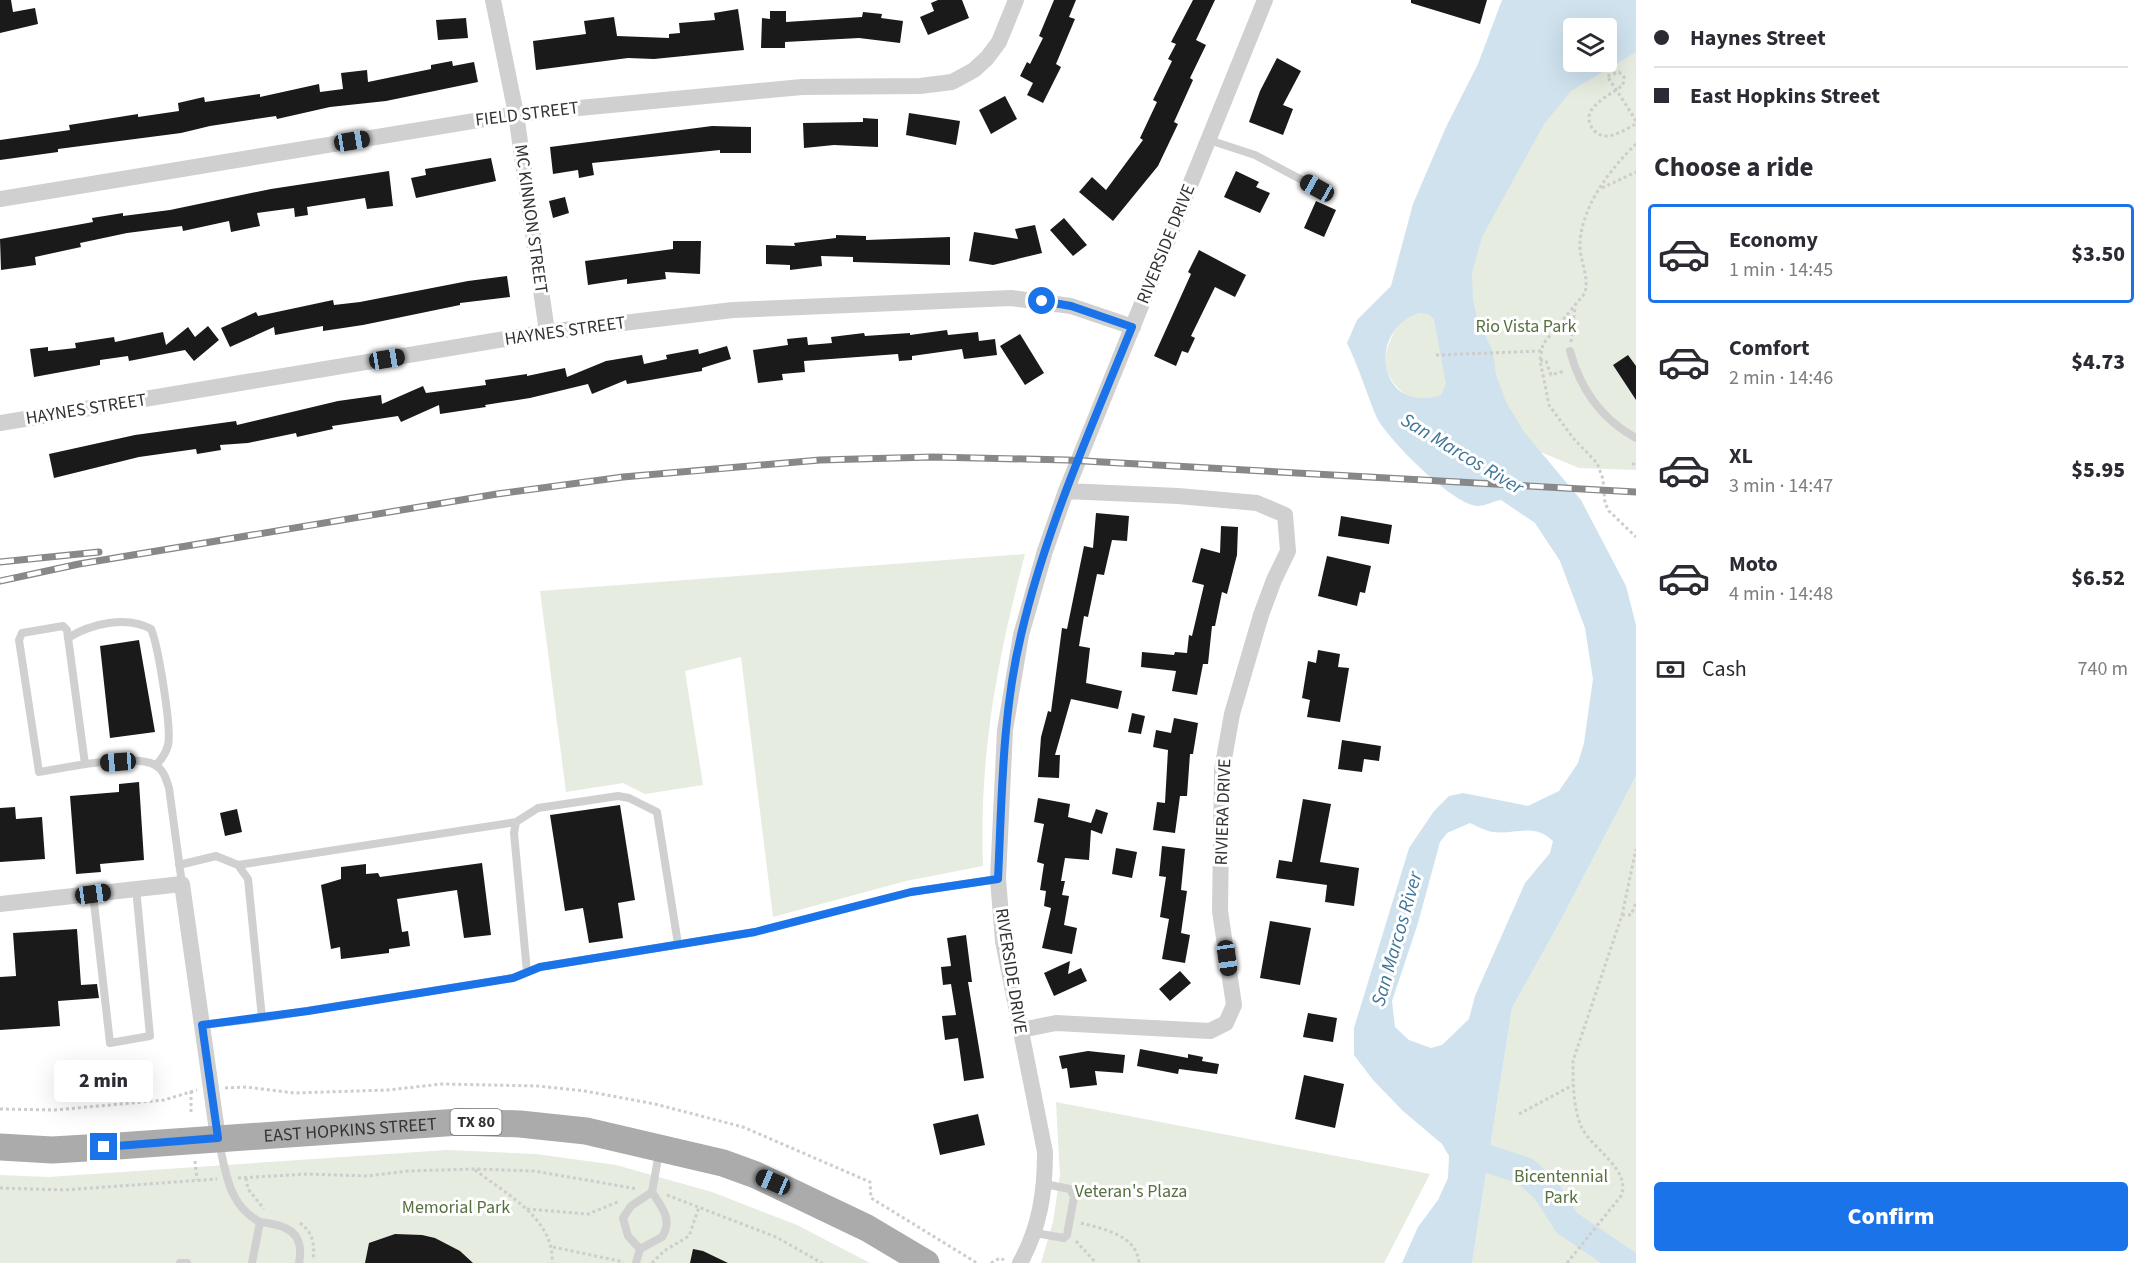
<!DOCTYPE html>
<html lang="en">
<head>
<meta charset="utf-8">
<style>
	body { margin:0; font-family:"Source Sans 3",sans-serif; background:#f2f2f3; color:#2b2b33; height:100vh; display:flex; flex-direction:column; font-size:22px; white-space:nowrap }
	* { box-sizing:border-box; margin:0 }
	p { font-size:20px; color:#7c7c81 }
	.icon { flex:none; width:33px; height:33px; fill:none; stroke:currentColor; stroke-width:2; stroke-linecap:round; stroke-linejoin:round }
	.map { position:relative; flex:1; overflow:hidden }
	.details { display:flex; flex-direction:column; background:#fff; width:510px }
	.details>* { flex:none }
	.banner { display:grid; align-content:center; height:132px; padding:0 18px; background:#fff }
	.fabs { position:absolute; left:1563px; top:18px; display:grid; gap:12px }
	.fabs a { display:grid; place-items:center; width:54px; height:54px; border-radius:6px; background:#fff; box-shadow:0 6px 24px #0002; font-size:30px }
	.end { position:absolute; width:27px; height:27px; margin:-14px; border:8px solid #1a73e8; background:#fff; box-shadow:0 0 0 3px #fff }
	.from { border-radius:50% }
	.bubble { position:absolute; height:42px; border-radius:6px; background:#fff; box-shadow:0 6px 24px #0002; font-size:20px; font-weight:800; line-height:42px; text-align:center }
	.car { position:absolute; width:18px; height:36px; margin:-18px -9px; border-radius:8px; box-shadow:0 0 4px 2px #0007; background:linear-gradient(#222 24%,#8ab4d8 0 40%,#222 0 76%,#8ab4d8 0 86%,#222 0) }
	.banner b { display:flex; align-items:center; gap:21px; height:57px; font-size:22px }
	.banner b+b { border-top:2px solid #e1e1e2 }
	.banner i { width:15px; height:15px; background:#2b2b33 }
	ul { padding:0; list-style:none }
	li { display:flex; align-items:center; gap:18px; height:99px; margin:0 12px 9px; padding:0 6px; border:3px solid transparent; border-radius:6px }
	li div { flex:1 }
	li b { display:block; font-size:22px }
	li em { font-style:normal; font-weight:800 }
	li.on { border-color:#1a73e8 }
	li>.icon { width:54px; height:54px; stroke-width:1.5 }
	h2 { padding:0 18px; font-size:27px; line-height:72px }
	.pay { display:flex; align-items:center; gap:15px; height:66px; padding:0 18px; font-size:22px }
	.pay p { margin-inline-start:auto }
	.primary-button { display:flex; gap:12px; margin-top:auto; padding:12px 18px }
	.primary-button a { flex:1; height:69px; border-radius:6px; background:#1a73e8; color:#fff; font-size:24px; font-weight:800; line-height:69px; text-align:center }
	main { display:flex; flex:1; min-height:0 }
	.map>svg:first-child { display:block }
</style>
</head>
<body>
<main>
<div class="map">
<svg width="1636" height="1263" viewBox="0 0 1636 1263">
	<rect width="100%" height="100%" fill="#fff"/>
	<path fill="#e6ecdf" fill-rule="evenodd" d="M1525,0H1636V470L1579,468L1409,398C1380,374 1380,359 1397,326ZM1574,28H1606V62H1574Z
		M1025,554C997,661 979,754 983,866L906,881L773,917L741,657L685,671L703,785L645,794L623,783L566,792L540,591Z
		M1636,776V1263H1472L1512,1008L1562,918Z
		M1056,1102L1430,1174L1384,1263H1041L1053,1222L1060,1175Z
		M447,1150L536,1154L616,1165L712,1192L797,1225L870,1263H0V1175L48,1177Z"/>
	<path fill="#cfe2ee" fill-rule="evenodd" d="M1502,0H1636V52L1571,91L1544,124L1482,237L1472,273L1473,299L1477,318L1493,352L1496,375L1506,402L1524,432L1581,500L1626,586L1636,625V776L1562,918L1512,1008L1472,1263H1402L1418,1227L1438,1200L1448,1178L1449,1156L1442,1144L1403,1111L1373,1080L1354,1055V1028L1409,848L1434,811L1449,796L1463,793L1528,806L1559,791L1578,763L1584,743L1593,679L1585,628L1560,561L1535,523L1501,500C1494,501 1485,506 1478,506C1454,506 1386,438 1376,416C1366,391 1358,366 1347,343L1357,320L1391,286L1413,204L1446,127L1478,64ZM1574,28H1606V62H1574ZM1419,313L1428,314L1434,319L1446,384L1441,395C1378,416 1366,330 1419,313ZM1470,823C1477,826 1485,831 1493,832C1515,835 1533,822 1553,841L1550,853L1525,883L1475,996L1469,1019L1442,1045L1431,1048L1409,1040L1395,1027L1392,1001L1418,923L1440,842L1447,833Z"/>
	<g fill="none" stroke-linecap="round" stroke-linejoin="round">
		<path stroke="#cfe2ee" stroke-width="28" d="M1473,1154L1525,1171L1546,1190L1567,1223L1626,1263"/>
	</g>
	<path fill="#1a1a1a" d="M0,0H11L13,12L35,8L38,24L0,33Z
		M938,0H962L969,18L928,35L920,17L934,11L931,3Z
		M1054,0H1076L1069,17L1075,19L1056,64L1061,67L1043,103L1027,95L1033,83L1020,76L1027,62L1030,64L1043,38L1039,36Z
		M1193,0H1215L1196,40L1206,45L1190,78L1193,80L1174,122L1178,124L1158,166L1113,221L1079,192L1092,177L1106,190L1143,140L1140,138L1157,102L1153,100L1172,61L1168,59L1176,44L1171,42Z
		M1411,0H1487L1480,24L1411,3Z
		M738,9L744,50L654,59L628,58L536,70L533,41L586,34L584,21L614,17L617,36L669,38V34L680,33L679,23L715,20L714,13Z
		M770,11H786V22L862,17L863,12L882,14L881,18L903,21L900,43L859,38L785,42V48H761L762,18L770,19Z
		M466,18L468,38L438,40L436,20Z
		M1277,58L1301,71L1283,105L1293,109L1283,135L1249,122L1260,91Z
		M452,61L453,66L474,62L478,82L386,101L330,107L277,119L276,116L210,126L181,133L58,149V152L0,160V140L70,130L69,125L138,114V117L179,111L178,103L204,97L205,102L260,94V97L319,84L320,92L343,89L341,73L367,70L368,82L431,69V65Z
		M1005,96L1017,119L991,134L979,110Z
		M909,113L960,121L956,145L906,135Z
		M863,118L878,119V147L834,145L804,148L803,123L863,122Z
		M712,126L751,127V153H720V150L592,163L594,175L579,178L578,170L553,174L550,147Z
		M491,158L496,181L416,198L411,178L426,175L425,169Z
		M389,171L393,206L367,209L365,198L307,207L308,215L295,217L294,208L257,213L260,226L231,232L229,221L183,231L182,226L127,233L80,243L81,247L35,257L36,265L1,270L0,239L93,222L92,218L123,213V216L170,210L271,189Z
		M1236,171L1259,182L1256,187L1270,193L1260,213L1224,197Z
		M565,197L569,213L553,218L549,201Z
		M1316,201L1336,210L1324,237L1304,228Z
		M1064,218L1087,245L1073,256L1050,230Z
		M1035,225L1042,253L993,265L969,261L974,232L1018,239L1015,229Z
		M836,235L866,236V240L950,237V265L853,262V257L821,256L822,266L790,270V265L766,264V245L795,246L794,243L836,238Z
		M673,241H701L700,274L665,272L666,279L627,284V279L588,285L585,261L673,249Z
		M1199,250L1246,275L1235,297L1215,287L1191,336L1195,338L1188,353L1182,351L1176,366L1154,356L1191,274L1188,272Z
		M507,276L510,297L460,303V305L363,325L323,331V326L275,335L274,327L230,347L221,328L256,312L258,316L333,300L334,305L360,302L468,281Z
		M208,326L219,340L194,361L185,350L129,361L128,356L100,360V365L34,377L30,349L48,347V351L76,348L75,343L114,337L115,342L163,332L166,345L188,327L195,337Z
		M947,330L948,335L978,332L979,341L995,339L997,355L964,359L962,349L912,356V360L899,361L898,354L804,361L805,372L782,374L783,380L758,383L753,350L788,345L787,339L807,337L808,345L832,343L831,337L864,333L865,336L910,333V335Z
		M1020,334L1044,373L1025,385L1000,346Z
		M727,346L731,359L702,368V371L627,384L626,380L592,394L588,384L530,398L485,405L486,407L440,414L439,405L401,422L398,416L332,426L333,429L297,437L296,433L248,443L220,445L221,450L197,454L196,449L139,457L54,478L49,454L135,435L236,421L237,425L338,401L381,395L382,404L423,386L426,393L486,385L485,380L527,374V376L565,368L567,377L606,361L642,355L644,364L667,359L666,355L698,349L699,354Z
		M1628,355L1636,366V400L1613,365Z
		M1096,513L1129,516L1127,541L1112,540L1104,575L1097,574L1088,617L1084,616L1079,646L1090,648L1086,683L1122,691L1118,709L1071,699L1055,755H1060L1059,778L1038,777L1041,737L1048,711L1051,712L1062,628L1067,629L1084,546L1093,548Z
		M1341,516L1392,525L1389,544L1338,536Z
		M1221,526L1238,527L1237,555L1227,594L1222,592L1215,626H1212L1208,664H1203L1197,695L1172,691L1176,671L1141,667L1142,652L1174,655L1175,652L1187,653L1189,635L1192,636L1204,585L1192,582L1201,548L1220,553Z
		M1327,556L1371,566L1365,593L1360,592L1357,606L1318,596Z
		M139,640L155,732L110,738L100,646Z
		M1318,650L1340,654L1338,667L1349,668L1340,722L1307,717L1310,700L1302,698L1308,661L1316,663Z
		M1132,713L1145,716L1141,734L1128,732Z
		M1174,718L1198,723L1193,754H1190L1187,796H1180L1175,833L1153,830L1157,802L1165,803L1168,750L1153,747L1156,730L1171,733Z
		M1342,740L1381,746L1379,761L1364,759L1362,772L1338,769Z
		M139,782L144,860L100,864L101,872L76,874L70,796L119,792V784Z
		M1038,798L1070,804L1068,817L1091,823L1096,809L1108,813L1102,834L1091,830L1089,860L1065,858L1061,881H1065L1062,895L1069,896L1064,925L1077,928L1072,954L1042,948L1051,908L1044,906L1046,891L1040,890L1044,864L1037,862L1044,824L1034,822Z
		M1303,799L1331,804L1320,862L1359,868L1354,906L1325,902L1327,885L1276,878L1279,860L1292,862Z
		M620,805L635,900L618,903L623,938L589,943L583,908L565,911L550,815Z
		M15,807L16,819L42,817L45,859L0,862V808Z
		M237,809L242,832L225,836L220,813Z
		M1162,846L1185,849L1181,890L1187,891L1181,933L1190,935L1185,963L1162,959L1169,919L1160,917L1166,877L1159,876Z
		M1116,848L1137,852L1132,878L1112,874Z
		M482,863L491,935L464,938L457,890L397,899L402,932L408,931L410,946L389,949V953L341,959L340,947L331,949L321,885L341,879V867L366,864V874L378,873L380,877Z
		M1270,921L1311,928L1300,985L1260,978Z
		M77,929L81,985L97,984L99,998L58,1001L60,1026L0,1030V977L16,976L13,933Z
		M966,935L972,982H968L984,1078L964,1081L958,1038L945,1040L942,1016L956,1015L951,984L943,985L941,967L951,966L947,938Z
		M1070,961L1068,974L1081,968L1087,981L1054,996L1044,973Z
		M1180,971L1191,983L1170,1001L1159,989Z
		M1308,1013L1337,1018L1333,1042L1303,1037Z
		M1140,1049L1188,1058V1054L1203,1057L1202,1061L1219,1064L1217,1074L1179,1069L1178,1074L1137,1066Z
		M1088,1051L1125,1055L1123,1073L1095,1071L1097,1085L1070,1088L1067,1068L1062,1069L1059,1056Z
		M1304,1075L1344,1084L1335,1128L1295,1119Z
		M978,1114L985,1145L940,1155L933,1124Z
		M395,1234L422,1235L435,1238L460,1251L473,1263H365L369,1243Z
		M693,1249L703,1251L728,1263H690Z"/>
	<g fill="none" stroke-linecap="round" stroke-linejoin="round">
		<path stroke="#cdcdcd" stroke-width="3" stroke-dasharray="3 3" stroke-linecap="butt" d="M1636,121C1627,106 1617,91 1607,76L1619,72L1624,77L1623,85C1613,93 1595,101 1590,113C1588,117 1589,122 1591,126C1602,146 1622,131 1636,124
			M1636,144C1610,169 1579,209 1580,248C1581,263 1589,277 1585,293L1543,344L1540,360L1549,405L1573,438L1597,463L1603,479L1605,503L1609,511L1636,537
			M1602,188L1636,172
			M1571,342L1575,307
			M1436,355L1541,351
			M1540,360L1546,361L1551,375L1564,371
			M1632,464H1636
			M1622,915H1631L1636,903
			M225,1088L246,1087L294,1093L388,1090L442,1084L538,1086L585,1091L655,1104L743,1127L870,1182L871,1198L977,1263
			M191,1091V1114
			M0,1109L55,1110L164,1100L197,1090
			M1519,1114L1573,1085
			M195,1161L197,1180
			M475,1170C506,1194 555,1219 552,1263
			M238,1178L307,1174L367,1176L408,1171L474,1169L534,1171L638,1189
			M246,1178L248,1189L264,1209
			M0,1188L64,1190L217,1179
			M667,1195L776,1237L822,1263
			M527,1209L588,1214L620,1201
			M300,1223C313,1232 315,1245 313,1259
			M1081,1223C1103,1229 1137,1235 1139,1263
			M1076,1241L1096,1263
			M553,1247L624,1262
			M652,1263L664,1251L689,1236L699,1207
			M991,1263L1000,1258L1004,1260
			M1567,1263L1621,1196C1632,1169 1591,1149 1581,1126C1573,1107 1573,1082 1573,1061L1622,915L1636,849"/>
		<path stroke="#d0d0d0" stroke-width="8" d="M1209,140L1255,155L1317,188
			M1570,351C1580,388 1601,419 1636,438
			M68,638C90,624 127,615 151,629C158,645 172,729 168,745C166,753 162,759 156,765
			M85,764L67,630L63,626L22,633L19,640L39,772C63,768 135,753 155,765C164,770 166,779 169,788L182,884
			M179,865L216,856L238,865L516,822
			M238,865L248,879L262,1018
			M93,894L110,1043L150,1036L136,888
			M527,972L514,833L516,822L538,808L618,796L629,798L657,812L678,944
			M202,1025L262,1018L513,978L540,967L755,932L911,892L998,879
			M219,1142C226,1174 229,1206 260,1222
			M652,1192C662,1207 673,1220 662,1237L640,1249L628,1236L623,1218L631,1206Z
			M652,1192L659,1153
			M1035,1233L1064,1238L1067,1235L1074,1197L1070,1189L1045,1184
			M180,1263H187
			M252,1263L260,1222C288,1225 305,1233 299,1263
			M636,1263L640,1249"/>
		<path stroke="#d0d0d0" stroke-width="16" d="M493,0L516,114L547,332
			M0,199L516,114L802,87L920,86L952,82L974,70L987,58L999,42L1016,0
			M0,423L547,332L733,310L1011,298L1071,306L1133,327
			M0,904L182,884L218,1138
			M1021,1030L1056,1023L1210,1031L1226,1023L1234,1005L1220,911L1222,770L1232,714L1261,615L1274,580L1288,551L1285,515L1257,503L1178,496L1066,491
			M1020,1263C1040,1227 1045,1192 1045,1152L1003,941L998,879L1005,730L1021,635L1045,551L1066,491L1265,0"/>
		<path stroke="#ababab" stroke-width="27" id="s1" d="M0,1147L52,1150L104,1147L459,1122L520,1124L586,1131L723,1163L756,1175L867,1228L926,1263"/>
		<g stroke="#888" stroke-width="7">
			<path id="rail" d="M0,562L99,552
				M0,581L79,564L497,494L623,477L820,460L933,457L1067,460L1636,492"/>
		</g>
		<use href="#rail" stroke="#fff" stroke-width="4.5" stroke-dasharray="14" stroke-linecap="butt"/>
	</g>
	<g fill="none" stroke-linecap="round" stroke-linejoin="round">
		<path stroke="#1a73e8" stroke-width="8" d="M104,1147L218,1138L202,1025L308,1011L513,978L540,967L755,932L911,892L998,879C1002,797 1002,715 1021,635C1046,528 1091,428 1132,327L1071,306L1042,301"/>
	</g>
	<g text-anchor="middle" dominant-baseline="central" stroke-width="6" stroke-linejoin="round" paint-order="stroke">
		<rect fill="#fff" stroke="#707070" stroke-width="1.5" x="450.5" y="1109" width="51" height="26" rx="4.5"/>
		<g font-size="16" font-weight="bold" fill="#333">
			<text x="476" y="1122">TX 80</text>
		</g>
		<g font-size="18" fill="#333" stroke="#fff">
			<text transform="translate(527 114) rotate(-7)">FIELD STREET</text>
			<text transform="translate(531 219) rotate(82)">MC KINNON STREET</text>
			<text transform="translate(1166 244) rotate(-68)">RIVERSIDE DRIVE</text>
			<text transform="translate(565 331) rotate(-8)">HAYNES STREET</text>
			<text transform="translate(86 409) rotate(-9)">HAYNES STREET</text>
			<text transform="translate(1223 812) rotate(-88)">RIVIERA DRIVE</text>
			<text transform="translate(1011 971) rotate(81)">RIVERSIDE DRIVE</text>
			<text stroke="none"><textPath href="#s1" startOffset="351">EAST HOPKINS STREET</textPath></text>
		</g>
		<g font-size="18" fill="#56703f" stroke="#fff">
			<text x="1526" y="326">Rio Vista Park</text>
			<text x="1561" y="1176">Bicentennial<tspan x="1561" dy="21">Park</tspan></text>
			<text x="1131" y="1191">Veteran's Plaza</text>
			<text x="456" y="1207">Memorial Park</text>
		</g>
		<g font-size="20" font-style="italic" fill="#3f7597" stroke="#fff">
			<text transform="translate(1462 454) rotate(31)">San Marcos River</text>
			<text transform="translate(1397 939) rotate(-74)">San Marcos River</text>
		</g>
	</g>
</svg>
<div class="fabs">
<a><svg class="icon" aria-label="layers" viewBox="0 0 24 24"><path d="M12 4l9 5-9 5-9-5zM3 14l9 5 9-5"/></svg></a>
</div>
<i class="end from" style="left:1042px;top:301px"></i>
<i class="end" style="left:104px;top:1147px"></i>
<div class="bubble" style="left:54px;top:1060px;width:99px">2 min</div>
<i class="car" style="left:352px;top:141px;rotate:81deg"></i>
<i class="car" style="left:1317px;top:188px;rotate:299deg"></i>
<i class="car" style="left:387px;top:359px;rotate:81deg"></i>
<i class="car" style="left:118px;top:762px;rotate:266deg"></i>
<i class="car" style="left:93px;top:894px;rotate:82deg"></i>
<i class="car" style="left:1227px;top:958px;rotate:172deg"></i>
<i class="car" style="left:773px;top:1182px;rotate:293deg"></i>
</div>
<section class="details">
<div class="banner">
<b><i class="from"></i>Haynes Street</b>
<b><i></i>East Hopkins Street</b>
</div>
<h2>Choose a ride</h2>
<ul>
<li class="on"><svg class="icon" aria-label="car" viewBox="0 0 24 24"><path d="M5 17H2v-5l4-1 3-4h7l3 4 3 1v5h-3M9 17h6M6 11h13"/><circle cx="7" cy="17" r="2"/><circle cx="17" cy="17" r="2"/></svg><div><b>Economy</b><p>1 min · 14:45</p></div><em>$3.50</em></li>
<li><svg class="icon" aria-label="car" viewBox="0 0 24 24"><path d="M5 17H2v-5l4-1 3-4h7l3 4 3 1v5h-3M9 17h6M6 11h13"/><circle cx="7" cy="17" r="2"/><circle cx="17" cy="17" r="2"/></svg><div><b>Comfort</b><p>2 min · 14:46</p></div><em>$4.73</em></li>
<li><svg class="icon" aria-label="car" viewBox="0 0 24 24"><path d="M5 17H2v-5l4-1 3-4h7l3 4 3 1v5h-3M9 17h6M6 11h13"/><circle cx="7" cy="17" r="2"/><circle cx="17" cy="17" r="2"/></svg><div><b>XL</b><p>3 min · 14:47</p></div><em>$5.95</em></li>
<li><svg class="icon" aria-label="car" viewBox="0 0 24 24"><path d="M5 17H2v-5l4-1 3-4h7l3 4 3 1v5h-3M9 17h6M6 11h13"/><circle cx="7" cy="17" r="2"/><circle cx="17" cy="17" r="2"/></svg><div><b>Moto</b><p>4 min · 14:48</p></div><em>$6.52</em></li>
</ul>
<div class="pay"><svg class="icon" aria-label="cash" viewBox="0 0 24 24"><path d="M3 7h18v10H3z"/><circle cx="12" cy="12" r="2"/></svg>Cash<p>740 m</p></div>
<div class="primary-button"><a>Confirm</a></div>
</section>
</main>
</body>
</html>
